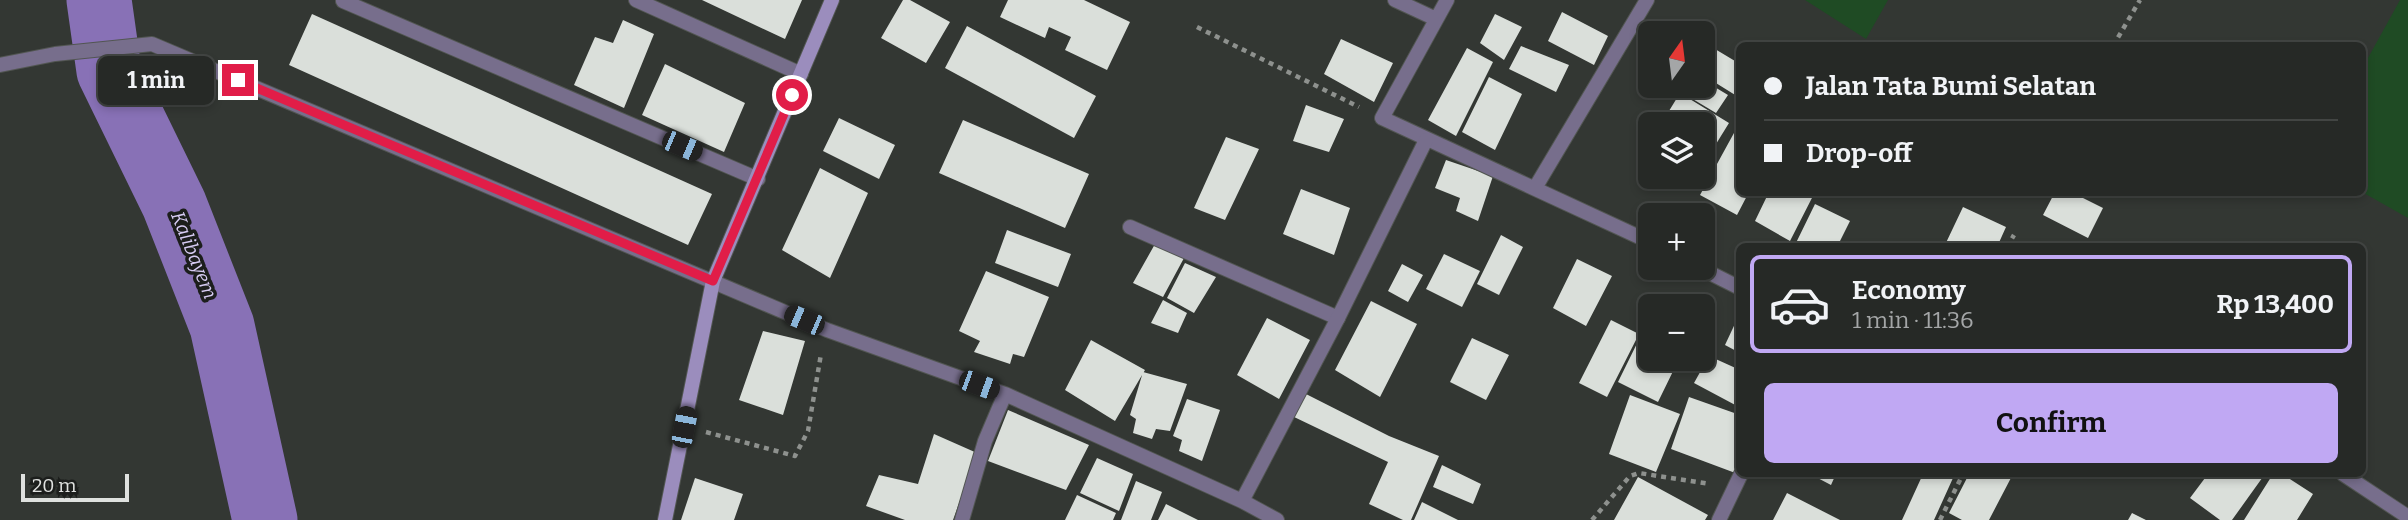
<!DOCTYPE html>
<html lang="en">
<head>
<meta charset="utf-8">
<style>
	body { margin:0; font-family:Bitter,serif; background:#2e312e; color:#f1f3f6; height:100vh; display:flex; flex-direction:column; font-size:26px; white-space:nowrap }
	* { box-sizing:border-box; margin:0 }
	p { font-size:23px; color:#a4a6a7 }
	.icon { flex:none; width:38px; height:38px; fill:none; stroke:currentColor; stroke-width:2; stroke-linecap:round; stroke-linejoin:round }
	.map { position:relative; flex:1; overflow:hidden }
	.details { position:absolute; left:1736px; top:243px; width:630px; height:234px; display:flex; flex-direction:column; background:#262926; border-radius:10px; box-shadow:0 4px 10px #0003,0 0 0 2px #424543 }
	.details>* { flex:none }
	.top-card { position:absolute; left:1736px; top:42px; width:630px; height:154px; border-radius:10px; box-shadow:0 4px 10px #0003,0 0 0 2px #424543; display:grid; align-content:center; height:154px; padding:0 28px; background:#262926 }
	.needle { width:46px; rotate:14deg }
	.controls { position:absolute; left:1638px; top:21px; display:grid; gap:14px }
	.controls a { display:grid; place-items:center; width:77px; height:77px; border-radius:10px; background:#262926; box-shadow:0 4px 10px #0003,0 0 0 2px #424543; font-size:35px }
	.scale { position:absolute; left:21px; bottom:18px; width:108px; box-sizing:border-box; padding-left:7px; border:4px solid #dfe1df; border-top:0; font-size:19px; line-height:24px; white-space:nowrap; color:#dfe1df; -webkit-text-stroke:5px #1c1e1c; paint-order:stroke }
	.end { position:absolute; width:32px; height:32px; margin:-16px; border:9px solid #e11d48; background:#fff; box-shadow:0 0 0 4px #fff }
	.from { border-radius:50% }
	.bubble { position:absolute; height:49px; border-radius:10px; background:#262926; box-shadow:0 4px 10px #0003,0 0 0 2px #424543; font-size:23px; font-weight:700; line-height:49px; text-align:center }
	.car { position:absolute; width:21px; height:42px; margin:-21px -10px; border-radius:9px; box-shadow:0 0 5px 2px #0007; background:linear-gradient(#222 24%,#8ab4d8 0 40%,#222 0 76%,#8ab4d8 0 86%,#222 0) }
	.top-card b { display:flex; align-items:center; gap:24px; height:66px; font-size:26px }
	.top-card b+b { border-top:2px solid #424543 }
	.top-card i { width:18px; height:18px; background:#f1f3f6 }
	ul { padding:12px 0 0; list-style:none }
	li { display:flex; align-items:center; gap:21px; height:98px; margin:0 14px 10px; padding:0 14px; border:4px solid #424543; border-radius:10px }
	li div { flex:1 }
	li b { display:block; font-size:26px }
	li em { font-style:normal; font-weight:700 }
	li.on { border-color:#c0a8f3 }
	li>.icon { width:63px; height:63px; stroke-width:1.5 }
	.action { display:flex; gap:14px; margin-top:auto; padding:14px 28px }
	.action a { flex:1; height:80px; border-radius:10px; background:#c0a8f3; color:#111; font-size:28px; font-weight:700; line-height:80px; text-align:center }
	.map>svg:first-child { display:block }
</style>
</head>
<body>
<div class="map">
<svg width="2408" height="520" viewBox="0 0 2408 520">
	<rect width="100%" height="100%" fill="#333733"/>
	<path fill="#1f4b24" d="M1805,0H1888L1866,39Z
		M2400,0H2408V218L2362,192L2363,67Z"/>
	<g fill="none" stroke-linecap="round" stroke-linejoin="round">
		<path stroke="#8871b6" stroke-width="65" d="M99,0L109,71L174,204L222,326L265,520"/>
	</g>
	<path fill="#dadfda" d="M702,0H802L785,39Z
		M903,0H910L950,22L926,63L881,38Z
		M1008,0H1084L1130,22L1107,70L1065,50L1071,37L1049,27L1045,38L1000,17Z
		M1562,12L1608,36L1594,65L1548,41Z
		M312,14L712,194L688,245L289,65Z
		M1495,14L1522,27L1504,60L1480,43Z
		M623,20L654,34L624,108L574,85L595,37L613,43Z
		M967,26L1096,96L1074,138L945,68Z
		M1341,39L1393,63L1374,102L1324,74Z
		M1705,43L1740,64V98L1703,75Z
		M1521,46L1569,65L1556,92L1509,69Z
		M1467,48L1493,62L1456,136L1428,120Z
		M665,64L745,103L724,152L642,115Z
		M1489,77L1522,94L1495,150L1462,132Z
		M1703,80L1728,95L1716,113L1671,86H1703Z
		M1680,93L1729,123L1708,157L1703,154V124H1661Z
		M1306,105L1344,119L1329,152L1293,141Z
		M839,118L895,145L879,179L823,151Z
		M963,120L1089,174L1065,228L939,173Z
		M1740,122V192H1749L1737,215L1700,195Z
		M1226,137L1259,149L1225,220L1194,208Z
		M1446,160L1493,176L1478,221L1456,211L1460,198L1435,188Z
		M820,168L868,193L830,278L782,250Z
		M1301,189L1350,208L1334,255L1283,234Z
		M1769,192H1815L1790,241L1755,221Z
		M2055,192H2071L2103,208L2088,238L2043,215Z
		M1815,204L1850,221L1837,247H1794Z
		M1963,207L2006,227L1997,247H1944Z
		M1007,230L1071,254L1058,287L995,263Z
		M1501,235L1523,247L1499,295L1477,284Z
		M1155,244L1184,258L1163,297L1133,283Z
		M1444,254L1480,271L1462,307L1426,289Z
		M1577,259L1612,276L1586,326L1553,308Z
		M1185,263L1216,277L1194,313L1167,298Z
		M1402,264L1423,275L1408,302L1388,291Z
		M986,271L1049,297L1024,357L1013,354L1010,364L974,352L980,341L959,331Z
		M1163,300L1187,313L1178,333L1151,323Z
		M1371,301L1417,324L1380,397L1335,370Z
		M1740,313V353L1725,345Z
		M1650,317V359H1679L1658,402L1618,382Z
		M1267,318L1310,340L1279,399L1237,375Z
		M1611,320L1639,334L1607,397L1579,383Z
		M763,331L805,341L783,415L739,400Z
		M1472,338L1509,355L1486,400L1450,382Z
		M1091,340L1145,370L1115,421L1065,390Z
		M1709,356L1740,370L1739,407L1694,383Z
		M1143,372L1187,384L1170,431L1156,429L1152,439L1133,433L1136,419L1130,415Z
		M1304,393L1389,436L1439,456L1411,520H1403L1369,504L1388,462L1292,416Z
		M1630,395L1680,414L1656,472L1609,454Z
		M1689,397L1740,415L1738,474L1671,449Z
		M1187,399L1220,410L1202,461L1179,451L1182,440L1173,436Z
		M1008,410L1089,445L1066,490L988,461Z
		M934,434L977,453L953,520H905L866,506L879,475L918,484Z
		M1097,458L1133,474L1119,511L1080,493Z
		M1442,465L1481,484L1473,504L1433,487Z
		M1810,474H1836L1831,485Z
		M1923,474H1945L1953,478L1934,520H1902Z
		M1969,474H2013L1989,520H1962L1949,513Z
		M2208,474H2265L2232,520H2220L2190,498Z
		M2273,474H2282L2313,494L2297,520H2244Z
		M1638,477L1708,515L1705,520H1614Z
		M695,478L743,494L734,520H681Z
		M1136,481L1162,492L1151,520H1121Z
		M1787,493L1840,520H1773Z
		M1077,495L1116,513L1113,520H1065Z
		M1422,502L1458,520H1414Z
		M1166,504L1198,520H1158Z
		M2132,513L2146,520H2128Z"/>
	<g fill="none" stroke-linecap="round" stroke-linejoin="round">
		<g stroke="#525652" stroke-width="16">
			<path id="lane" d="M1395,0L1436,19
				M1447,0L1382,118L1650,242
				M343,1L758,179
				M1535,188L1647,0
				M1130,227L1338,318
				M1700,268L1740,288
				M2343,474L2408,517
				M1719,520L1741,474"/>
		</g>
		<g stroke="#525652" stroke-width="16">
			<path id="street" d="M636,0L801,74
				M0,65L55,54L152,44L827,330L1005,394L1242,501L1277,520
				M1242,501L1338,318L1426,140
				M962,520L985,441L1005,394"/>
		</g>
		<g stroke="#525652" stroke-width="16">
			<path id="secondary" d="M665,520L713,281L832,0"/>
		</g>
		<path stroke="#8e918e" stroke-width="4.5" stroke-dasharray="5 5" stroke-linecap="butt" d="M1197,27L1359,107
			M2113,46L2140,0
			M2007,247L2014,235
			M706,432L795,456L808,431L821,354
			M1592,520L1630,476L1639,473L1710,484
			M1940,520L1963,474"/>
		<use href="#lane" stroke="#776e8c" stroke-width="14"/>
		<use href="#street" stroke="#776e8c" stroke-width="14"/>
		<use href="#secondary" stroke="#9b8dbd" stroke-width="14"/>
	</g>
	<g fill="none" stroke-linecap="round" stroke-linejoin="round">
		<path stroke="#e11d48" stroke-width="9" d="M238,80L713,281L792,95"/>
	</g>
	<g text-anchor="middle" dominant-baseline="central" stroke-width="7" stroke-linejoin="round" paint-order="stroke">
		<g font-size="19" font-style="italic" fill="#d7ccf3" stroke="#1c1e1c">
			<text transform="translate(194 255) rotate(68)">Kalibayem</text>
		</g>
	</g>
</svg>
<div class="controls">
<a><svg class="needle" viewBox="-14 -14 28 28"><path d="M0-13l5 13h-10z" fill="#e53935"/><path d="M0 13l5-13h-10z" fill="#a4a6a7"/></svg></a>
<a><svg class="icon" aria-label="layers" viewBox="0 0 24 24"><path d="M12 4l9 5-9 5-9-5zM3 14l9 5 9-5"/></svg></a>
<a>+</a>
<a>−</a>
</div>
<div class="scale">20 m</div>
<i class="end from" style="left:792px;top:95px"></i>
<i class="end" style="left:238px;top:80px"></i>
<div class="bubble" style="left:98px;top:56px;width:116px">1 min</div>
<i class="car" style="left:682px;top:146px;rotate:113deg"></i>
<i class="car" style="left:804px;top:320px;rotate:293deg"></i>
<i class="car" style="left:979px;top:385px;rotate:110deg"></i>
<i class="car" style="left:684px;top:427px;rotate:11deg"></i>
<div class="top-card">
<b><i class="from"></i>Jalan Tata Bumi Selatan</b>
<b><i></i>Drop-off</b>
</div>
<section class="details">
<ul>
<li class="on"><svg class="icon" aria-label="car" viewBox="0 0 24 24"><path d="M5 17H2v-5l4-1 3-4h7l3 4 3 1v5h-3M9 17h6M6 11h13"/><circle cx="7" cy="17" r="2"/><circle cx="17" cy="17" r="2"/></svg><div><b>Economy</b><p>1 min · 11:36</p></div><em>Rp 13,400</em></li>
</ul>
<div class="action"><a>Confirm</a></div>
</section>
</div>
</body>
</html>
